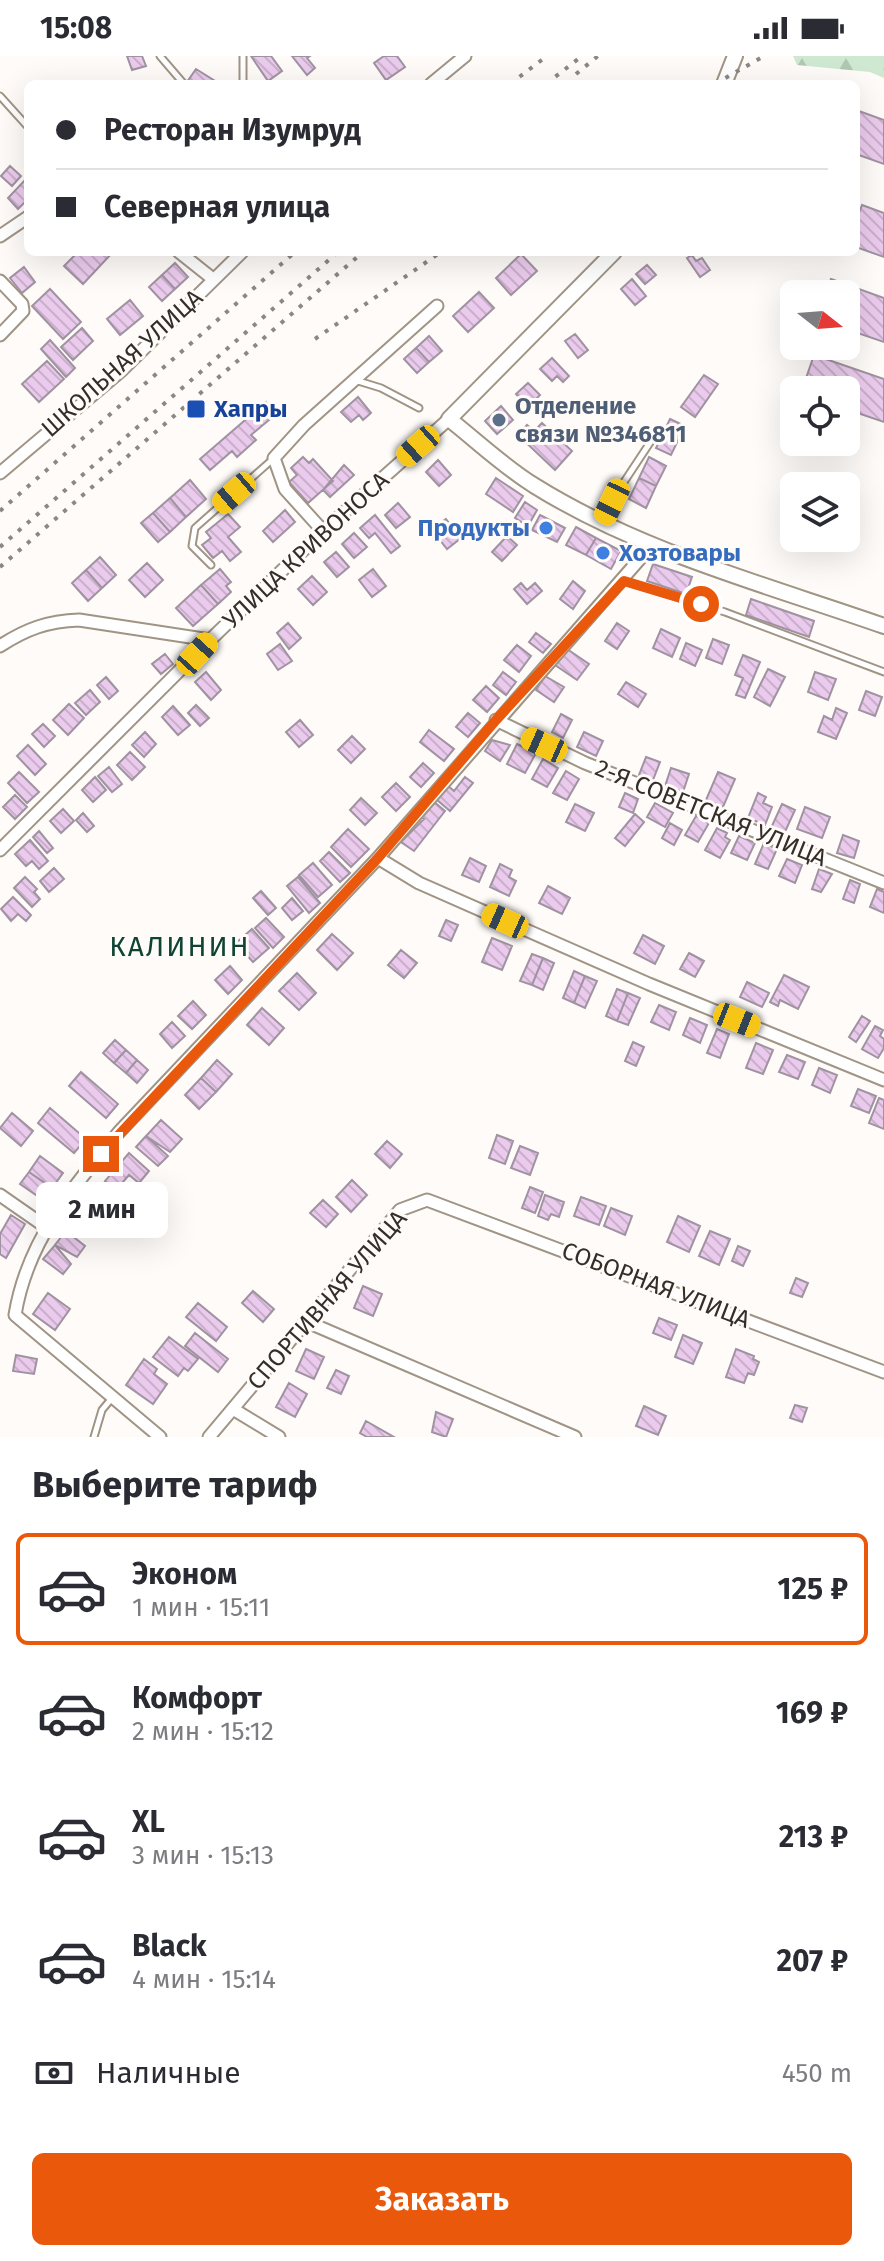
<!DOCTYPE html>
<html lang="ru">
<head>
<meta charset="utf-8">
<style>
	body { margin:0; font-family:"Fira Sans",sans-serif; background:#f7f7f7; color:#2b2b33; height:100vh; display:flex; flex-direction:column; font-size:30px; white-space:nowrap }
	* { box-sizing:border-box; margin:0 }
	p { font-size:26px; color:#7c7c81 }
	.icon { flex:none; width:44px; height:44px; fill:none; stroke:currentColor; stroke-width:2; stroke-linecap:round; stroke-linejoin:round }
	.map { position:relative; height:1381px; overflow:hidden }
	.drawer { display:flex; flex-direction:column; background:#fff; flex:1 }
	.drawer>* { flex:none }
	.hud { position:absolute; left:24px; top:24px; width:836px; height:176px; border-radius:12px; box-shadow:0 8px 32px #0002; display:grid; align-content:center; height:176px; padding:0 32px; background:#fff }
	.needle { width:52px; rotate:107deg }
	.buttons { position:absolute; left:780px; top:224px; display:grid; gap:16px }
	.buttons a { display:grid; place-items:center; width:80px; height:80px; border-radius:12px; background:#fff; box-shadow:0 8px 32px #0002; font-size:40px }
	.end { position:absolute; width:36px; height:36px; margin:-18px; border:10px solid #ea580c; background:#fff; box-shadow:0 0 0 4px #fff }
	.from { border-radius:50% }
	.bubble { position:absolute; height:56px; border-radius:12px; background:#fff; box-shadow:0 8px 32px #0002; font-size:26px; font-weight:700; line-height:56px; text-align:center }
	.car { position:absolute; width:24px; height:48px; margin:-24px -12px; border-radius:10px; box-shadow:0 0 6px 2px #0007; background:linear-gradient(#f5c518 24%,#345 0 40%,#f5c518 0 76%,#345 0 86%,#f5c518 0) }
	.hud b { display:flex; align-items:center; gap:28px; height:76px; font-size:30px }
	.hud b+b { border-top:2px solid #e1e1e2 }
	.hud i { width:20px; height:20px; background:#2b2b33 }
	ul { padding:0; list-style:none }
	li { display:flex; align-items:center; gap:24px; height:112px; margin:0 16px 12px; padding:0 16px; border:4px solid transparent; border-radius:12px }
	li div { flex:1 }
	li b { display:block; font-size:30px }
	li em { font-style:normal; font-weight:700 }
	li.selected { border-color:#ea580c }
	li>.icon { width:72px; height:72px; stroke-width:1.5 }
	h2 { padding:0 32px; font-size:36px; line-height:96px }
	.pay { display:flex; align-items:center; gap:20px; height:88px; padding:0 32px; font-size:30px }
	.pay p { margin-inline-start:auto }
	.button { display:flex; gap:16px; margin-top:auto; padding:16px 32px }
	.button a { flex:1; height:92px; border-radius:12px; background:#ea580c; color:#fff; font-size:32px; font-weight:700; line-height:92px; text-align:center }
	.status { display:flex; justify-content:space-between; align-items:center; height:56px; padding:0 40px; background:#fff; direction:ltr }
	.status svg { height:22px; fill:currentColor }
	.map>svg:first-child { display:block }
</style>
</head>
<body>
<div class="status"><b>15:08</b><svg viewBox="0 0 49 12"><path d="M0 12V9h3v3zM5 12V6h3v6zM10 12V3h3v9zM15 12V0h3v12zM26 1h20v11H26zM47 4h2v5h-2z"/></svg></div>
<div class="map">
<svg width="884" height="1381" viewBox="0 0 884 1381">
	<defs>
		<pattern id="forest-firs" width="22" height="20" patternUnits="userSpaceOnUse" patternTransform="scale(2)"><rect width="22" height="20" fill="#cee8d1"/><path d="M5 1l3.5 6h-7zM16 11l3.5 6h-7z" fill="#b1c7b3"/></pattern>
		<pattern id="building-back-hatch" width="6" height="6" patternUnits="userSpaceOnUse" patternTransform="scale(2)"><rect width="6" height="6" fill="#ebcbed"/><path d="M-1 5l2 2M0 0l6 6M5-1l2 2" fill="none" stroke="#caafcb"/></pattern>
	</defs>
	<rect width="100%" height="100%" fill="#fefbf8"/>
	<path fill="url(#forest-firs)" d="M793,0H884V22L870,16L797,9Z"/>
	<path fill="url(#building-back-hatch)" stroke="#a093a1" stroke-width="2" d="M127,0H142L146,10L132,14Z
		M251,0H271L282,15L268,25Z
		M292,0H310L307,2L315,12L307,19Z
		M384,0H397L405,11L386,24L374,7Z
		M196,13L215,25L212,28L187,26Z
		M856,54L884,64V108L856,98Z
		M10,110L21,120L12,130L1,120Z
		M26,123L28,143L18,153L8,142Z
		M862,149L884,157V201L856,191V165Z
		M78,196H113L83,228L64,210Z
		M521,198L537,215L511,239L496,222Z
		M692,199L696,205L702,202L710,214L700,221L687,202Z
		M175,207L188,221L175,233L162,219Z
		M647,209L656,219L645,228L636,218Z
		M24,211L35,226L22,237L10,222Z
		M162,219L175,233L162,245L149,231Z
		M632,223L646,240L635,249L621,233Z
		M831,223L884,242V286L846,273V238H826Z
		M50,233L81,266L63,283L32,250Z
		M479,236L494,252L468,276L453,260Z
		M130,244L143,260L120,279L107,263Z
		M82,272L93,285L73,304L61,291Z
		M575,278L588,294L578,302L565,285Z
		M429,280L442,295L429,306L416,292Z
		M50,284L75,312L66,321L41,293Z
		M416,292L429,306L417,317L404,303Z
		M814,299L884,323V366L846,353V334H802Z
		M552,302L569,320L563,326L557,320L552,325L540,313Z
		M47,305L64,323L39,346L22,328Z
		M704,319L718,328L695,361L681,351Z
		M528,327L540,339L528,351L516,338Z
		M358,341L371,357L363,364L359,359L351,366L341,356Z
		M266,346L276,358L251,379L256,384L237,401L232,395L210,414L200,403Z
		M501,350L513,364L497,378L485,365Z
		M670,363L685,370L671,399L656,392Z
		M542,367L572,395L555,414L518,379L527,369L534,375Z
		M303,401L309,407L313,403L333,425L308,447L289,426L297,419L291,412Z
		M649,401L666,410L656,430L639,422Z
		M438,404L451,419L439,430L426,416Z
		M344,409L354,419L330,441L323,434Z
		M496,422L523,440L513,456L486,438Z
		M639,422L656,430L646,452L629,443Z
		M190,424L206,443L186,461L170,442Z
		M170,442L186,461L170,476L153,457Z
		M525,446L537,454L528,470L515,462Z
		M398,447L410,461L396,472L385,459Z
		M285,454L295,466L273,486L263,475Z
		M153,457L170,476L158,486L141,467Z
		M228,458L240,471L228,481L241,496L230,505L222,495L213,502L202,489L211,482L206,476Z
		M375,459L400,490L391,497L375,477L369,482L360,472Z
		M540,459L565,472L557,486L532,474Z
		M446,463L461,482L447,493L432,474Z
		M576,471L596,482L586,499L566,489Z
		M354,477L367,491L354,502L342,488Z
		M507,480L517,489L502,505L492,496Z
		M596,482L621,495L611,513L586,499Z
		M336,496L349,511L337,521L324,506Z
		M100,501L116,519L102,532L86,514Z
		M147,507L163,524L145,541L129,524Z
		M653,508L692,521L686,538L647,525Z
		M220,513L231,526L226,530L231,536L218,548L201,529Z
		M373,513L386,530L372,541L359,524Z
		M86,514L102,532L88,545L72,527Z
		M312,520L327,536L313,549L298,533Z
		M573,525L585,535L573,553L560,543Z
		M521,527L527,534L535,527L542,535L527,548L514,533Z
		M201,529L218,548L193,570L176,552Z
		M751,543L814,565L809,581L746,559Z
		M288,567L301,582L289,593L277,577Z
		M617,567L629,575L617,593L605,585Z
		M661,573L680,582L672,601L653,592Z
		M536,577L551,588L543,597L529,586Z
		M713,583L729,589L722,608L706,602Z
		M686,587L702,594L695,610L680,603Z
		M280,588L292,605L278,614L267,598Z
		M517,589L531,600L519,616L504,604Z
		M567,593L589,608L577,624L555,609Z
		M165,598L173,608L161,618L152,608Z
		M743,599L760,606L745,642L736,639L743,622L735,619Z
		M768,613L785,621L770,650L754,641Z
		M206,616L221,634L211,644L195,626Z
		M503,616L516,626L506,639L493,629Z
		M815,616L836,623L828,644L808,636Z
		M545,620L564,631L554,646L536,634Z
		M106,621L118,635L109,643L97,629Z
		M626,626L646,638L638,651L618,638Z
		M486,630L499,642L487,656L473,644Z
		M90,634L100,646L86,659L75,647Z
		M866,635L882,641L875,660L859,654Z
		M69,648L84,662L68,679L53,664Z
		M196,649L209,662L200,670L188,657Z
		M173,650L190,669L178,679L162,661Z
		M836,652L847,657L836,683L818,676L824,660L832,664Z
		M468,657L480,667L468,681L456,671Z
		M561,658L572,664L563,682L552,676Z
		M300,664L313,679L299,691L286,676Z
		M43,668L55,680L44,691L32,678Z
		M429,674L454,693L444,705L420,686Z
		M145,676L156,688L144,701L132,689Z
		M584,676L603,685L596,700L577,691Z
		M352,680L365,693L351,707L338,694Z
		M492,684L510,689L500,705L485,695Z
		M517,688L536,697L525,717L507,708Z
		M28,689L46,708L35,719L17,700Z
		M130,696L145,711L132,724L117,709Z
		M646,701L660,706L653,724L639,719Z
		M543,703L558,712L547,731L532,723Z
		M423,707L434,717L421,731L410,721Z
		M109,711L122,728L112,736L98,720Z
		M671,712L689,718L683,736L665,730Z
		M566,715L579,723L567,744L553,737Z
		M19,716L39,736L27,747L8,727Z
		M718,716L735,723L723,751L706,744Z
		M95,721L106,734L93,746L82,734Z
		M465,721L473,727L450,755L436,743L447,729L454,735Z
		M396,727L410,741L396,755L382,741Z
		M625,737L638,743L633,757L619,751Z
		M758,737L766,741L763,747L772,751L765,769L748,762Z
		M15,739L27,751L15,763L3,751Z
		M361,742L377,757L365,769L350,754Z
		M433,745L445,755L414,795L401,786L424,763L420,761Z
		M655,747L673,757L665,771L647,761Z
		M575,748L594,757L585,775L566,766Z
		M782,748L795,754L784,778L771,772Z
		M805,751L830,761L822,782L797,773Z
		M63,753L74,765L61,777L50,765Z
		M83,757L94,770L87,776L76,764Z
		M635,758L644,766L625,790L615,782Z
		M696,760L709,767L698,786L685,779Z
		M670,767L682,774L674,789L662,782Z
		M717,772L727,777L725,781L730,784L720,802L705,794Z
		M348,773L369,793L351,811L331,791Z
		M39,775L53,792L47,797L33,781Z
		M843,779L859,785L854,802L837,797Z
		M739,780L755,787L747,804L731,797Z
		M30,784L48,805L39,813L32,805L26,810L15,798Z
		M764,787L777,793L768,813L755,808Z
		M329,796L350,817L340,826L320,805Z
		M470,802L486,810L479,826L462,819Z
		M787,803L802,809L795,827L779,820Z
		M313,807L332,829L318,841L299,819Z
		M500,808L512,814L509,821L516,825L509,840L490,831Z
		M54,812L64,823L49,836L40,825Z
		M819,813L832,818L821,836L812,833Z
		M25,821L37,833L34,836L40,843L32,851L14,832Z
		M298,821L320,847L309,857L287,830Z
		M850,824L860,828L854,847L843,843Z
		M548,830L570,842L562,858L539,847Z
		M877,833L884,836V857L870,851Z
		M261,835L276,852L268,859L253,842Z
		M13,841L31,859L26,865L18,858L11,865L1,853Z
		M292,842L303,855L292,864L282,852Z
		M266,862L284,881L273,892L255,872Z
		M446,864L458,869L451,885L439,880Z
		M252,873L269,892L253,906L236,887Z
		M332,878L353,897L337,914L317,894Z
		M643,879L664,890L655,908L634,897Z
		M492,882L512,890L502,914L482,906Z
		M401,894L417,907L404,922L388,909Z
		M689,897L704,905L695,921L680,913Z
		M532,898L543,902L532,929L520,925Z
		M543,902L554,907L543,934L532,929Z
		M230,910L242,924L228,938L215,924Z
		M574,915L585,920L574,947L563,942Z
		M297,917L316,937L299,954L279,935Z
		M784,919L809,931L798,953L780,944L778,950L770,946Z
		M585,920L597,925L585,952L574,947Z
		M747,926L769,937L762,951L740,941Z
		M617,933L628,937L617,965L606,960Z
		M628,937L640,942L628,969L617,965Z
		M193,945L206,959L192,973L178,960Z
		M659,949L676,956L669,974L651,966Z
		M262,952L284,972L269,989L247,969Z
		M862,960L870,965L856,986L849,981Z
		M690,962L707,969L700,987L683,979Z
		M172,966L185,980L172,992L160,978Z
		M875,970L883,974L880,980L884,983V992L878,1002L862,993Z
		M717,973L729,978L720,1002L707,997Z
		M115,984L126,994L114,1007L103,997Z
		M633,986L644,991L636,1010L625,1005Z
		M756,987L773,994L763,1018L746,1012Z
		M126,994L137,1004L126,1017L114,1007Z
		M787,999L805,1006L798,1023L779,1016Z
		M137,1004L148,1014L137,1027L126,1017Z
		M217,1004L232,1018L216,1036L201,1022Z
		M819,1012L837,1019L830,1037L812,1029Z
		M81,1016L118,1048L106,1062L69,1030Z
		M201,1022L216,1036L199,1053L185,1039Z
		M858,1033L876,1040L869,1057L851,1050Z
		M879,1042L884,1044V1073L869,1067Z
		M50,1052L86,1083L74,1097L38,1067Z
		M12,1057L33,1075L21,1090L0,1072Z
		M161,1064L182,1083L170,1096L146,1080Z
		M497,1079L513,1085L505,1108L489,1102Z
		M146,1080L168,1100L158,1110L136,1091Z
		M387,1085L402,1098L390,1112L375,1098Z
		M520,1090L538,1097L530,1119L511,1112Z
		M129,1097L149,1115L139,1127L129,1119L116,1134L105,1125Z
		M40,1100L63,1117L52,1132L29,1116Z
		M29,1116L52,1132L43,1144L20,1128Z
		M352,1124L367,1139L351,1156L336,1141Z
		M99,1130L118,1147L109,1158L100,1151L97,1155L86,1146Z
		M530,1131L543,1136L535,1157L522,1152Z
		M545,1139L564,1146L559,1161L551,1158L548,1164L538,1160Z
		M581,1141L606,1150L599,1169L574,1160Z
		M323,1144L338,1158L326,1171L310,1157Z
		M86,1146L97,1155L87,1167L76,1158Z
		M611,1152L632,1160L625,1179L604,1170Z
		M11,1159L25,1168L6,1202L0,1198V1178Z
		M678,1160L700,1170L689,1196L667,1186Z
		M66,1175L85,1190L77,1201L55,1189Z
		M710,1175L730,1183L719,1209L699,1200Z
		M55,1189L71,1208L63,1218L43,1203Z
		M738,1190L750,1195L743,1210L732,1205Z
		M796,1222L808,1227L802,1241L790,1237Z
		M363,1230L382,1238L373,1260L354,1252Z
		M253,1235L274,1253L263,1266L242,1247Z
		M48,1237L70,1253L55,1274L33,1258Z
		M198,1247L227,1271L216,1285L186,1261Z
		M659,1262L677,1269L671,1284L653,1277Z
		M195,1277L228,1303L218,1316L185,1290Z
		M683,1279L702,1287L693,1308L675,1301Z
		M169,1281L198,1303L188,1315L184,1312L178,1320L153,1301Z
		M306,1293L324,1301L314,1323L296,1315Z
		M736,1293L754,1300L753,1303L759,1306L754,1319L748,1317L744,1327L726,1321Z
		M16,1299L37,1303L34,1318L13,1315Z
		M144,1303L157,1313L154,1318L167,1328L153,1348L126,1329Z
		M336,1314L349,1320L341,1338L327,1332Z
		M289,1327L307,1338L295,1361L276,1351Z
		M795,1349L807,1352L802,1366L790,1362Z
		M644,1350L666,1360L658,1379L636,1370Z
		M436,1356L453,1363L446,1381L432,1376Z
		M366,1365L394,1381H367L360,1377Z"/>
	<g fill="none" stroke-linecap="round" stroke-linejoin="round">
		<g stroke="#a09485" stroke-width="9">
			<path id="service" d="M160,0L184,28
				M243,0V28
				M0,40L28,71
				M355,324L381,332L419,352
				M604,464L622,429L657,376
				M211,509L192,490L195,472L273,403
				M624,525L725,556L884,616
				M94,1381L102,1354L112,1342"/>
		</g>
		<g stroke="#a09485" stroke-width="15">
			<path id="minor" d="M431,28L465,0
				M0,180L28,161
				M179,196L213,223
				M0,225L22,248L23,255L0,279
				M0,417L122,314L242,196
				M323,475L285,433L274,402L304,369L437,250
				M0,590C26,573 48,565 79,564L210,584
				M496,664L585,707L884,827
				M0,794L210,584L323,475L449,363
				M378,802L419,827L649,928L884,1024
				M0,1139L46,1171
				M305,1265L575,1381
				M233,1353L279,1381
				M160,1381L15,1259C27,1185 72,1132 119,1076L378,802L652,489
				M209,1381L400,1154L427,1144L884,1316"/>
		</g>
		<g stroke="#a09485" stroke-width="18">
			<path id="tertiary" d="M724,28L735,0
				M614,196L449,363C477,385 504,411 535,430C641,496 767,529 884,570"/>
		</g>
		<use href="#service" stroke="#fff" stroke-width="5"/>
		<use href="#minor" stroke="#fff" stroke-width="11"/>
		<use href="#tertiary" stroke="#fff" stroke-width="14"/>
		<path stroke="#8c8783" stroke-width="4" stroke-dasharray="4 8" stroke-linecap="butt" d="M576,18L598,0
			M510,28L547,0
			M546,28L582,0
			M715,28L764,0
			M315,283L441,196
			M0,455L295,196
			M0,491L338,196
			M0,511L363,196"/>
	</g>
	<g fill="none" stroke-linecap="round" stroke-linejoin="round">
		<path stroke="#ea580c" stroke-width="10" d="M101,1098L378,802L496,664L624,525L701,548"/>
	</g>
	<rect fill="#1a4fb4" stroke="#fefbf8" stroke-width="3" x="186" y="343" width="20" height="20" rx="4"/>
	<circle fill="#5c6f8a" stroke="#fefbf8" stroke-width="3" cx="499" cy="364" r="8"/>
	<g fill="#3f7fe0" stroke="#fefbf8" stroke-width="3">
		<circle cx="546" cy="472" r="8"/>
		<circle cx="603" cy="497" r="8"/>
	</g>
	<g text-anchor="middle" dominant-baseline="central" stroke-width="6" stroke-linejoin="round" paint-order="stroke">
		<g font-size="24" fill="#332e28" stroke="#fefbf8">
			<text transform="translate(122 307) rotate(-42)">ШКОЛЬНАЯ УЛИЦА</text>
			<text transform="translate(306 494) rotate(-43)">УЛИЦА КРИВОНОСА</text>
			<text transform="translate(711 757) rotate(22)">2-Я СОВЕТСКАЯ УЛИЦА</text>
			<text transform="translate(656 1229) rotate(21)">СОБОРНАЯ УЛИЦА</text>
			<text transform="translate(327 1244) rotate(-49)">СПОРТИВНАЯ УЛИЦА</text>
		</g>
		<g font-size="24" font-weight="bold" fill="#4e5e75" stroke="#fefbf8" text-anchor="start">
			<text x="515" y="350">Отделение<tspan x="515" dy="28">связи №346811</tspan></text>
		</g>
		<g font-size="24" font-weight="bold" fill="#164399" stroke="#fefbf8" text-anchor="start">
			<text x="214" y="353">Хапры</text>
		</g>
		<g font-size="24" font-weight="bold" fill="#366cbe" stroke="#fefbf8" text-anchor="end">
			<text x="530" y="472">Продукты</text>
			<text x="619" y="497" text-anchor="start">Хозтовары</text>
		</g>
		<g font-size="28" letter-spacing="2" fill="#0f4334" stroke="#fefbf8">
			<text x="180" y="890">КАЛИНИН</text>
		</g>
	</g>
</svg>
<div class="buttons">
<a><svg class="needle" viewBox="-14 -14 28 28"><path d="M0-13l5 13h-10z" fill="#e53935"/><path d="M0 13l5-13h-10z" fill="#7c7c81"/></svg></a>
<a><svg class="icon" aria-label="locate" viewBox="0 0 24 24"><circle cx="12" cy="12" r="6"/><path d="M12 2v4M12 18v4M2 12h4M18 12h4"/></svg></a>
<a><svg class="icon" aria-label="layers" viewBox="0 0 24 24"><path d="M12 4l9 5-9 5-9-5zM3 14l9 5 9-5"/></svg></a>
</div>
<i class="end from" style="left:701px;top:548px"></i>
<i class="end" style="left:101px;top:1098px"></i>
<div class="bubble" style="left:36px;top:1126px;width:132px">2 мин</div>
<i class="car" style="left:418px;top:390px;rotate:228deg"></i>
<i class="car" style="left:234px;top:437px;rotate:229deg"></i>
<i class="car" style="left:612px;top:446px;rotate:206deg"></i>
<i class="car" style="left:197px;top:598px;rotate:42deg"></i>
<i class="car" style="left:544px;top:689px;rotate:294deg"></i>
<i class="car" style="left:505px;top:865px;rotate:294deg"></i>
<i class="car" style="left:737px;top:964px;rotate:112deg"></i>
<div class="hud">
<b><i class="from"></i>Ресторан Изумруд</b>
<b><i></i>Северная улица</b>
</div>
</div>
<section class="drawer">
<h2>Выберите тариф</h2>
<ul>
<li class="selected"><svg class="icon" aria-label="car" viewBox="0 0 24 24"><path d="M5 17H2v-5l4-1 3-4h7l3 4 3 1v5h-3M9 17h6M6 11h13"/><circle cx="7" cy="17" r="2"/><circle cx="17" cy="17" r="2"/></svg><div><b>Эконом</b><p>1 мин · 15:11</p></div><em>125 ₽</em></li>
<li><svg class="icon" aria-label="car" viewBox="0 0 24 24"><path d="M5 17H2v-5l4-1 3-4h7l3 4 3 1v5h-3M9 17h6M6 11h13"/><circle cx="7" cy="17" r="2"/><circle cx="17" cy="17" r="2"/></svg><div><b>Комфорт</b><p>2 мин · 15:12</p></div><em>169 ₽</em></li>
<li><svg class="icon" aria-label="car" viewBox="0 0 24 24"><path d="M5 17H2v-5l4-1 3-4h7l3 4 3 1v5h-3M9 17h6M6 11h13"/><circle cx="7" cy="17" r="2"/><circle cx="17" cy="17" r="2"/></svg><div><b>XL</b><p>3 мин · 15:13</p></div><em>213 ₽</em></li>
<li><svg class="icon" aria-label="car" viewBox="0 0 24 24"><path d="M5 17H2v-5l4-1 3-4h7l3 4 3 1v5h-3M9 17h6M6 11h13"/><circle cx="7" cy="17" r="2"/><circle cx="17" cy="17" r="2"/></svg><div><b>Black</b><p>4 мин · 15:14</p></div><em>207 ₽</em></li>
</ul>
<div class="pay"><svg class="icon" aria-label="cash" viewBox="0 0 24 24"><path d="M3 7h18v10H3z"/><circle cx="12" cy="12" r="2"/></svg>Наличные<p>450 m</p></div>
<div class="button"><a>Заказать</a></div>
</section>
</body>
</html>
